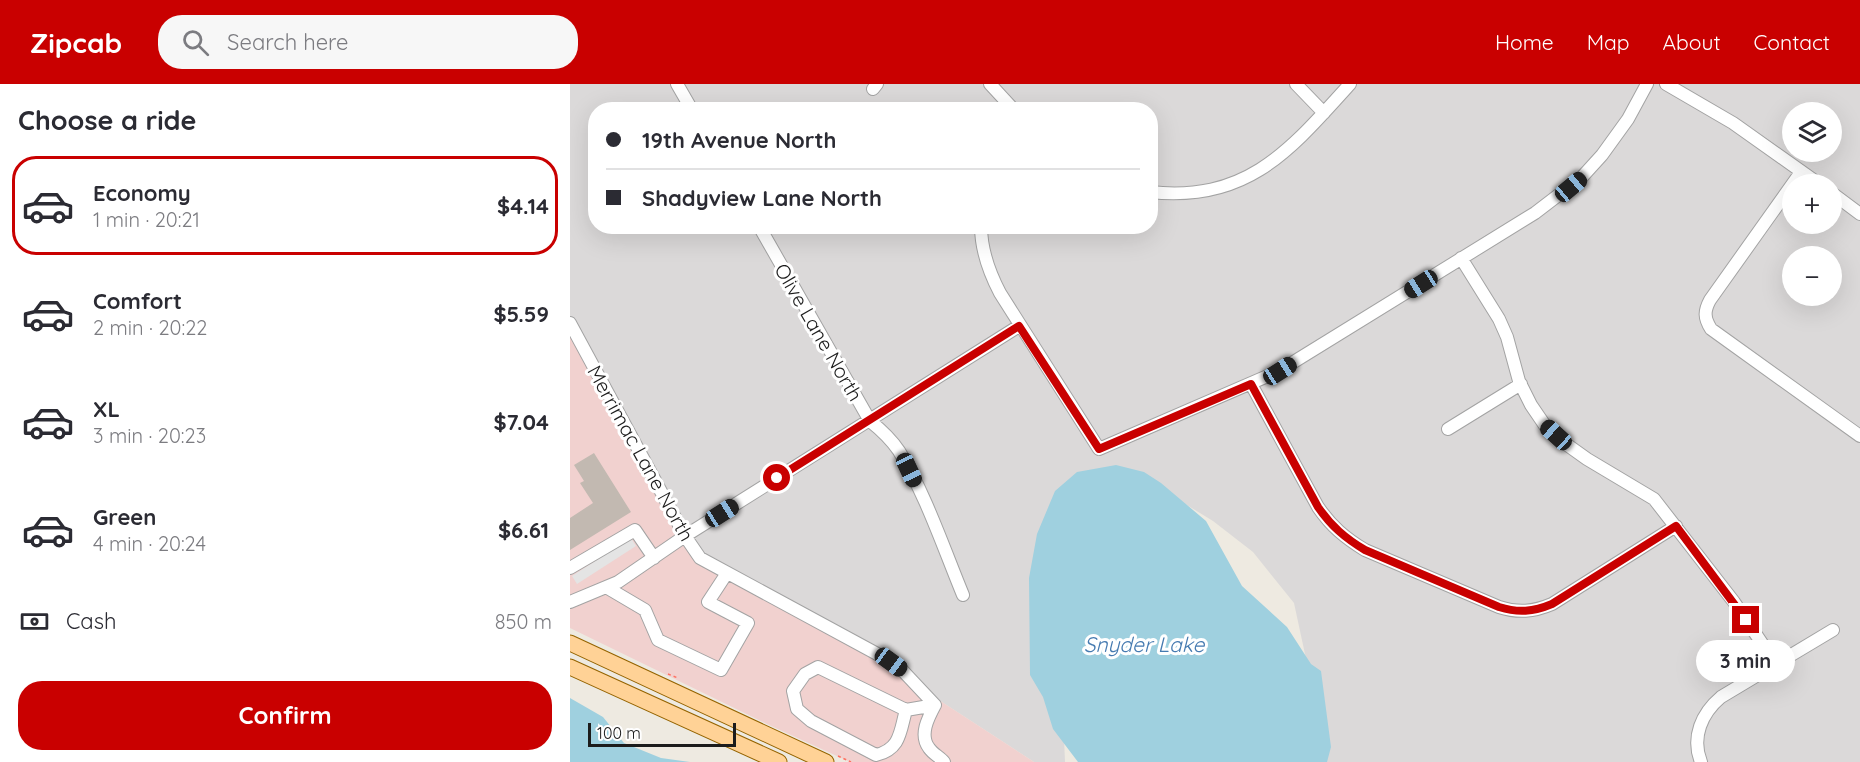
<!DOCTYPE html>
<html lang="en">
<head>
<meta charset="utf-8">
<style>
	body { margin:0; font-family:Quicksand,sans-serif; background:#f7f7f7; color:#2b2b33; height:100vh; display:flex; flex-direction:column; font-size:22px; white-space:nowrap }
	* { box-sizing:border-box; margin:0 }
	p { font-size:20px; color:#7c7c81 }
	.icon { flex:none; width:33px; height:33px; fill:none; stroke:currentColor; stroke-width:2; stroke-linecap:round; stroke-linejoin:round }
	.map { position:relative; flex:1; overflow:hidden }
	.side { display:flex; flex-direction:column; background:#fff; width:570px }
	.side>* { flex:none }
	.guide { position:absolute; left:18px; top:18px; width:570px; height:132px; border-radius:24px; box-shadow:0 6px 24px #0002; display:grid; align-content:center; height:132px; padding:0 18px; background:#fff }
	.fabs { position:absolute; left:1212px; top:18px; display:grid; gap:12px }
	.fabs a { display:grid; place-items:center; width:60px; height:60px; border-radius:50%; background:#fff; box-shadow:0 6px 24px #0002; font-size:30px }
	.scale { position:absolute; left:18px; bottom:15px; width:148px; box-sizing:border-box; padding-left:6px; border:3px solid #1c1c1c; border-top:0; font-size:16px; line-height:21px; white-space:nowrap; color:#1c1c1c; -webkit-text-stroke:4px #fff; paint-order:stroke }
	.end { position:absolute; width:27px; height:27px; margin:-14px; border:8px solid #c90000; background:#fff; box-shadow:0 0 0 3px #fff }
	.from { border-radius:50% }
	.bubble { position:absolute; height:42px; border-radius:21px; background:#fff; box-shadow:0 6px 24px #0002; font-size:20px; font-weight:800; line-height:42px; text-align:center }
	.car { position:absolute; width:18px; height:36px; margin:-18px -9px; border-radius:8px; box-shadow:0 0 4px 2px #0007; background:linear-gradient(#222 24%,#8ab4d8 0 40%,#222 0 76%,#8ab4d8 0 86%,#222 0) }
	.guide b { display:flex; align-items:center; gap:21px; height:57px; font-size:22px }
	.guide b+b { border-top:2px solid #e1e1e2 }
	.guide i { width:15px; height:15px; background:#2b2b33 }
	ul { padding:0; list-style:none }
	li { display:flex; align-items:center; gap:18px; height:99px; margin:0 12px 9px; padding:0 6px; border:3px solid transparent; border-radius:24px }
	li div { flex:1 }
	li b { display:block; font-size:22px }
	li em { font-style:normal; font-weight:800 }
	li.selected { border-color:#c90000 }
	li>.icon { width:54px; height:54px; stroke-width:1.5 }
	h2 { padding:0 18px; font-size:27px; line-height:72px }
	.pay { display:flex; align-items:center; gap:15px; height:66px; padding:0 18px; font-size:22px }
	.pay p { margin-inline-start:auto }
	.button { display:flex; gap:12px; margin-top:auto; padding:12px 18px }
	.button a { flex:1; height:69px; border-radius:24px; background:#c90000; color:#fff; font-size:24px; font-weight:800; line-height:69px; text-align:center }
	header { display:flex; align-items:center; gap:36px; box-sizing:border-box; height:84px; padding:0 30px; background:#c90000; color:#fff }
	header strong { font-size:28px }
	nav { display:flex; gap:33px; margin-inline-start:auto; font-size:21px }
	.search { width:420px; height:54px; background:#f7f7f7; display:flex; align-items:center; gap:15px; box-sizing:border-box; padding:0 21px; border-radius:24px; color:#7c7c81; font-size:22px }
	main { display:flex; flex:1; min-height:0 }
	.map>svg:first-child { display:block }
</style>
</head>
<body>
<header>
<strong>Zipcab</strong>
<div class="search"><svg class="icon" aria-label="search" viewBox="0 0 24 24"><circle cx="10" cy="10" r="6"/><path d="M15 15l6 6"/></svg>Search here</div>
<nav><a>Home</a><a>Map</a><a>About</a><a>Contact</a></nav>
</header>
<main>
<section class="side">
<h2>Choose a ride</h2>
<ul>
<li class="selected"><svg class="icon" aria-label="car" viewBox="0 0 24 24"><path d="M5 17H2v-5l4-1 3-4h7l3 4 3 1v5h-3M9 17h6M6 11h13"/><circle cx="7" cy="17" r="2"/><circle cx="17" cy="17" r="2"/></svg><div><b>Economy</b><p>1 min · 20:21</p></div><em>$4.14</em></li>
<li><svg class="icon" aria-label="car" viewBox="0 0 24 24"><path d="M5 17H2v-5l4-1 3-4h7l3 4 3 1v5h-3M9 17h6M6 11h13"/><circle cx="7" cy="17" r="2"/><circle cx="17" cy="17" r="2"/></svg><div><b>Comfort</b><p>2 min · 20:22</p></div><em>$5.59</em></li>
<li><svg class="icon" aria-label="car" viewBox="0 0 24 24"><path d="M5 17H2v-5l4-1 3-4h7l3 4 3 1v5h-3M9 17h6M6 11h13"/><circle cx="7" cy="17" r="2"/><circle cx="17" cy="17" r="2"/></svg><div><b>XL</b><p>3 min · 20:23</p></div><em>$7.04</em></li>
<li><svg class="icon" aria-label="car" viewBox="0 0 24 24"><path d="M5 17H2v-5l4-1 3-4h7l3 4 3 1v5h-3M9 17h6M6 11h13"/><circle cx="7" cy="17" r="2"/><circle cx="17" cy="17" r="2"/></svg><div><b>Green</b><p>4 min · 20:24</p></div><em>$6.61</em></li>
</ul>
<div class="pay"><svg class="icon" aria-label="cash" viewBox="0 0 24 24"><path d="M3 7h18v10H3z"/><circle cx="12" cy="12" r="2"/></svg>Cash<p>850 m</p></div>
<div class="button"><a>Confirm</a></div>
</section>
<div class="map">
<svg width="1290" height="678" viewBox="0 0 1290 678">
	<rect width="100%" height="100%" fill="#eeeae1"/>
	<path fill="#dbd9d9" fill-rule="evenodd" d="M0,0H1290V678H750L741,598L724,519L683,468L643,437L576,396L494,654L495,678H464L355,607L134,473L0,237ZM26,26H580V142H26ZM1222,28H1262V68H1222ZM1222,100H1262V140H1222ZM1222,172H1262V212H1222Z"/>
	<path fill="#f1d1cf" d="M0,237L134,473L355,607L464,678H280L197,640L0,544Z"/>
	<path fill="#e4e4e4" d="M61,454L66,462L7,500L2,492Z"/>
	<path fill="#9fd0df" d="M546,381L574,388L591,399L636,437L672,502L717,543L741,580L751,587L761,663L757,678H508L483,645L473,613L460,591L459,494L467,450L485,407L507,388Z
		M0,614L33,633L54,659L91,674L120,678H0Z"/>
	<path fill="#c2b9b1" d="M24,369L61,428L0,466V434L23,419L10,399L14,397L4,381Z"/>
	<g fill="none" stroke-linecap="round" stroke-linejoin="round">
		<g stroke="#a3a3a3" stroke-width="14">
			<path id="minor" d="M107,0L122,26
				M420,0L444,26
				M726,0L754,29
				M1096,0L1163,39L1249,100
				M303,5L307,0
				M1231,88L1140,216C1134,227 1134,234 1141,245L1290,352
				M580,108C678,119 721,65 780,0
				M1262,109L1290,130
				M189,142L300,337C310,345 321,355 329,367C355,409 374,465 393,511
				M411,142C411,167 419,188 430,209L529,365L709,287L965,129L1012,93L1032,71L1058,35L1077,0
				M891,174L929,235L937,253L949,297L961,321L976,343L996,360L1017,375L1084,415L1164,518L1206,580
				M0,239L115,452L130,474L322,578L333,587L365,621
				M681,300L748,423C761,442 775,454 795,466L929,523C948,529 963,528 982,520L1106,442
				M878,345L951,300
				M0,484L65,446L84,474
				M36,503L75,526L88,556L151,586L178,539L138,518L157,489
				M0,518L48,498L115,452L449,242
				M365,621C358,634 349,651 359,664C363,670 370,673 374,678
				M336,626C330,647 331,665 306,671L241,637L227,625L223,607L235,590L248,583L336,626L365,621
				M1131,678C1121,653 1132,629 1151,613L1263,546"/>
		</g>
		<g stroke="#956400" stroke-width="17">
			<path id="major" d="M0,559L256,678
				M0,583L209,678"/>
		</g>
		<path stroke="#ff7262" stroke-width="1.5" stroke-dasharray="3 3" stroke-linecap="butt" d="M98,590L108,594
			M268,672L281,678"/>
		<use href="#minor" stroke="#fff" stroke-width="12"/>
		<use href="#major" stroke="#ffd296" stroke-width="15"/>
	</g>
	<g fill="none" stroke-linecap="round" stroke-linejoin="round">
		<path stroke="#c90000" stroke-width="8" d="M207,394L449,242L529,365L681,300L748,423C761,442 775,454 795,466L929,523C948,529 963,528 982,520L1106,442L1176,536"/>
	</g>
	<g text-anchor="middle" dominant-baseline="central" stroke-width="6" stroke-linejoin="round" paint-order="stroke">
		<g font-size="20" fill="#1c1c1c" stroke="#fff">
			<text transform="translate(249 248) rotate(60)">Olive Lane North</text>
			<text transform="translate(71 369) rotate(61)">Merrimac Lane North</text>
		</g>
		<g font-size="21" font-style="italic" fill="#457ab0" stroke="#fff">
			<text x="574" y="560">Snyder Lake</text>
		</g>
	</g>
</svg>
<div class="fabs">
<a><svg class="icon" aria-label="layers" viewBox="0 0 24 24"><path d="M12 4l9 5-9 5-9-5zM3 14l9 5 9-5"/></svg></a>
<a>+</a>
<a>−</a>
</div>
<div class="scale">100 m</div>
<i class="end from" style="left:207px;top:394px"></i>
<i class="end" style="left:1176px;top:536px"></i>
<div class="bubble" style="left:1126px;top:556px;width:99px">3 min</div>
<i class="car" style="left:1001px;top:103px;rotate:50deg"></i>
<i class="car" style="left:851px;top:200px;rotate:238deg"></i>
<i class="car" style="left:710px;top:287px;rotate:58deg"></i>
<i class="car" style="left:986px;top:351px;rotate:312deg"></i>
<i class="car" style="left:339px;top:386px;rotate:155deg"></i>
<i class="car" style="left:152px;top:429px;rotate:58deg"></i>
<i class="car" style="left:321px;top:578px;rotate:126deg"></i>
<div class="guide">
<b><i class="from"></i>19th Avenue North</b>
<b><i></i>Shadyview Lane North</b>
</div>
</div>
</main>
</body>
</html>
